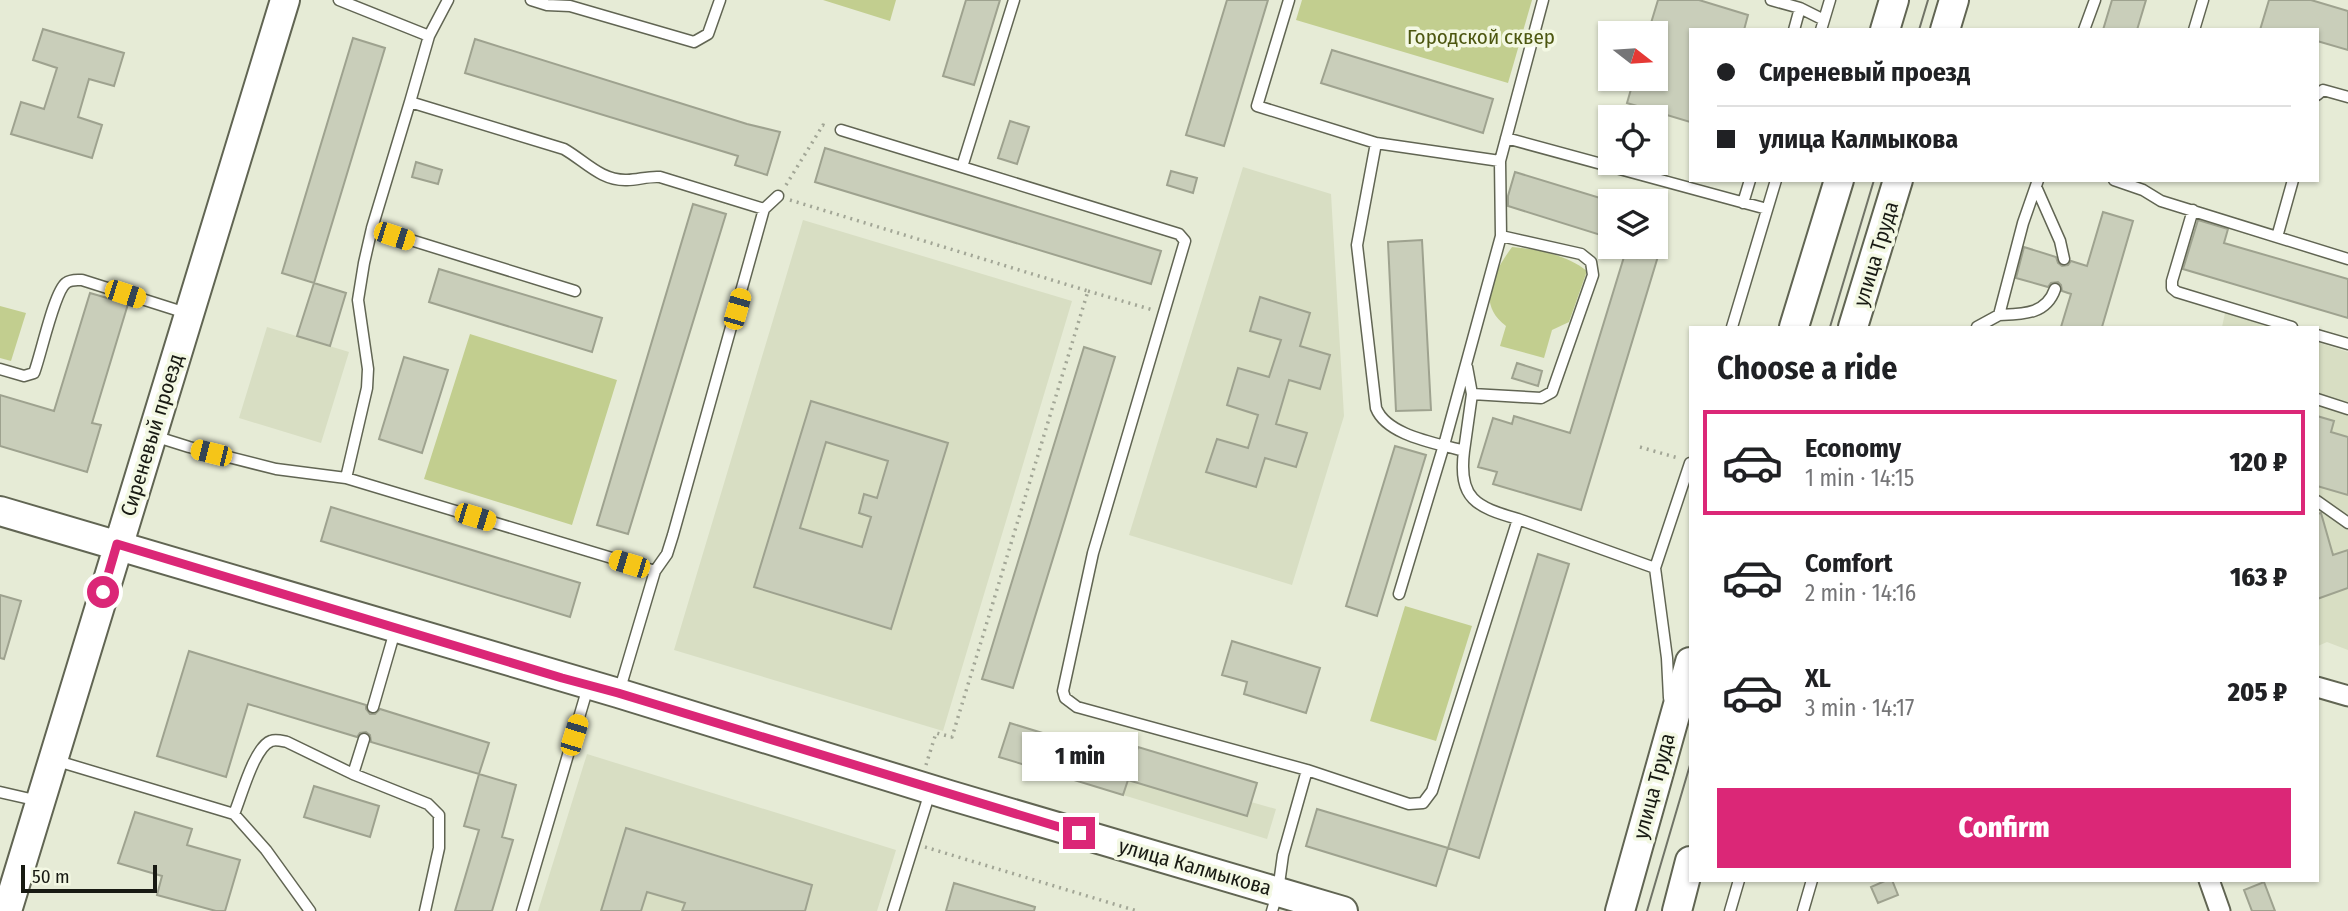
<!DOCTYPE html>
<html lang="en">
<head>
<meta charset="utf-8">
<style>
	body { margin:0; font-family:"Fira Sans Condensed",sans-serif; background:#f2f2f2; color:#202124; height:100vh; display:flex; flex-direction:column; font-size:26px; white-space:nowrap }
	* { box-sizing:border-box; margin:0 }
	p { font-size:23px; color:#757577 }
	.icon { flex:none; width:38px; height:38px; fill:none; stroke:currentColor; stroke-width:2; stroke-linecap:round; stroke-linejoin:round }
	.map { position:relative; flex:1; overflow:hidden }
	.panel { position:absolute; left:1689px; top:326px; width:630px; height:556px; display:flex; flex-direction:column; background:#fff; border-radius:0px; box-shadow:0 2px 5px #0004 }
	.panel>* { flex:none }
	.banner { position:absolute; left:1689px; top:28px; width:630px; height:154px; border-radius:0px; box-shadow:0 2px 5px #0004; display:grid; align-content:center; height:154px; padding:0 28px; background:#fff }
	.needle { width:46px; rotate:107deg }
	.fabs { position:absolute; left:1598px; top:21px; display:grid; gap:14px }
	.fabs a { display:grid; place-items:center; width:70px; height:70px; border-radius:0px; background:#fff; box-shadow:0 2px 5px #0004; font-size:35px }
	.scale { position:absolute; left:21px; bottom:18px; width:136px; box-sizing:border-box; padding-left:7px; border:4px solid #181a13; border-top:0; font-size:19px; line-height:24px; white-space:nowrap; color:#181a13; -webkit-text-stroke:5px #f3f8e3; paint-order:stroke }
	.end { position:absolute; width:32px; height:32px; margin:-16px; border:9px solid #db2777; background:#fff; box-shadow:0 0 0 4px #fff }
	.from { border-radius:50% }
	.bubble { position:absolute; height:49px; border-radius:0px; background:#fff; box-shadow:0 2px 5px #0004; font-size:23px; font-weight:800; line-height:49px; text-align:center }
	.car { position:absolute; width:21px; height:42px; margin:-21px -10px; border-radius:9px; box-shadow:0 0 5px 2px #0007; background:linear-gradient(#f5c518 24%,#345 0 40%,#f5c518 0 76%,#345 0 86%,#f5c518 0) }
	.banner b { display:flex; align-items:center; gap:24px; height:66px; font-size:26px }
	.banner b+b { border-top:2px solid #e0e0e0 }
	.banner i { width:18px; height:18px; background:#202124 }
	ul { padding:0; list-style:none }
	li { display:flex; align-items:center; gap:21px; height:105px; margin:0 14px 10px; padding:0 14px; border:4px solid transparent; border-radius:0px }
	li div { flex:1 }
	li b { display:block; font-size:26px }
	li em { font-style:normal; font-weight:800 }
	li.on { border-color:#db2777 }
	li>.icon { width:63px; height:63px; stroke-width:1.5 }
	h2 { padding:0 28px; font-size:32px; line-height:84px }
	.cta { display:flex; gap:14px; margin-top:auto; padding:14px 28px }
	.cta a { flex:1; height:80px; border-radius:0px; background:#db2777; color:#fff; font-size:28px; font-weight:800; line-height:80px; text-align:center }
	.map>svg:first-child { display:block }
</style>
</head>
<body>
<div class="map">
<svg width="2348" height="911" viewBox="0 0 2348 911">
	<rect width="100%" height="100%" fill="#e6ebd6"/>
	<path fill="#d8dec3" d="M1243,167L1331,194L1344,416L1292,585L1129,535Z
		M803,220L1072,301L943,731L674,650Z
		M2225,313L2271,327H2222Z
		M267,327L349,352L321,443L239,418Z
		M2317,342L2348,352V650L2327,642L2318,646L2317,644Z
		M587,754L896,850L877,911H538Z
		M1128,780L1246,816L1251,802L1276,809L1267,839L1123,795Z"/>
	<path fill="#c2ce8f" d="M823,0H896L890,21Z
		M1302,0H1532L1508,83L1296,20Z
		M1512,247C1538,249 1567,255 1587,271L1569,322L1552,330L1544,358L1500,346L1506,326C1475,303 1494,272 1512,247Z
		M0,306L26,313L11,361L0,358Z
		M470,334L617,380L572,525L424,479Z
		M1405,606L1472,626L1436,741L1370,721Z"/>
	<path fill="#c9ceba" stroke="#9ea28f" stroke-width="2" fill-rule="evenodd" d="M966,0H1000L974,85L943,76Z
		M1227,0H1268L1224,146L1186,135Z
		M1658,0H1699L1748,15L1744,30H1690V122L1627,103L1634,79H1656V33H1648Z
		M2112,0H2146L2137,30H2103Z
		M2269,0H2311L2348,11V50L2317,41V30H2260Z
		M43,29L124,53L114,86L89,79L78,117L102,125L92,158L11,134L21,102L44,109L57,68L33,60Z
		M353,38L385,48L314,283L282,273Z
		M475,39L747,124L780,132L767,175L735,165L738,156L465,73Z
		M1332,50L1493,99L1483,133L1321,83Z
		M1010,121L1029,127L1017,164L998,158Z
		M825,148L1161,251L1151,284L815,182Z
		M416,162L442,170L438,184L412,177Z
		M1171,171L1197,178L1193,193L1167,185Z
		M1515,172L1610,201V238L1508,206V196Z
		M693,204L726,214L628,534L597,525Z
		M2103,212L2133,221L2102,327H2061L2071,294L2062,291L2061,285L2058,282L2051,283L2048,287L2016,278L2024,247L2056,257L2058,263L2062,266L2068,265L2071,261L2087,266Z
		M2198,220L2228,229L2224,243L2348,279V318L2183,269Z
		M1422,240L1431,410L1396,411L1388,242Z
		M1627,247H1640L1659,253L1581,510L1493,484L1497,472L1478,467L1493,418L1512,424L1514,416L1570,433Z
		M439,269L602,318L592,352L429,302Z
		M314,283L346,293L330,346L297,336Z
		M90,293L128,304L92,423L101,425L87,472L0,446V395L54,411Z
		M1260,297L1310,313L1300,346L1330,355L1320,389L1289,380L1276,424L1307,433L1296,467L1265,458L1256,487L1206,472L1217,439L1248,448L1258,415L1227,405L1238,368L1269,377L1281,340L1250,331Z
		M1084,347L1115,357L1013,688L982,679Z
		M404,357L448,370L422,453L379,439Z
		M1517,363L1542,371L1538,386L1512,378Z
		M811,401L948,443L891,629L754,587ZM826,442L888,461L877,498L864,494L859,513L871,517L862,547L800,528Z
		M2317,416L2334,421L2331,432L2348,437V495L2317,486Z
		M1395,446L1426,455L1377,616L1346,606Z
		M331,507L580,583L570,617L321,541Z
		M2321,513L2333,555L2348,550V588L2317,599V514Z
		M1538,554L1569,564L1479,858L1448,848Z
		M0,595L21,601L4,659L0,658Z
		M1232,641L1320,668L1306,713L1244,694L1247,682L1222,675Z
		M189,651L366,705V709L370,714H375L380,709L489,743L479,774L371,742L370,735L366,732L360,733L357,737L248,704L226,777L157,756Z
		M1010,723L1134,761L1138,747L1257,783L1247,816L1128,780L1123,795L999,757Z
		M479,774L516,785L502,837L513,840L492,911H455L479,830L464,826Z
		M314,786L379,806L370,837L304,817Z
		M1317,809L1448,848L1436,886L1306,846Z
		M135,812L192,829L187,845L240,860L225,911H216L157,895L162,876L118,863Z
		M626,828L812,885L805,911H682L685,903L647,892L641,911H601Z
		M1887,880H1892L1898,895L1878,903L1871,887Z
		M2264,882L2275,911H2252L2244,890Z
		M954,883L1035,907L1034,911H946Z"/>
	<g fill="none" stroke-linecap="round" stroke-linejoin="round">
		<g stroke="#616553" stroke-width="13">
			<path id="lane" d="M339,0L429,36
				M531,0L547,5L570,6L694,42L708,34L720,0
				M1014,0L962,167L1179,234L1185,241L1093,553L1063,691L1065,698L1077,707L1307,770L1283,855L1278,891L1272,911
				M1289,0L1257,106L1376,143L1500,161
				M1771,0L1800,8L1824,20
				M1794,30L1800,8
				M1821,30L1830,0
				M2084,30L2095,0
				M2194,30L2203,0
				M2317,95L2323,90L2348,97
				M410,102L429,36L448,0
				M841,130L962,167
				M1506,138L1767,209
				M1376,143L1357,245L1376,408C1387,436 1437,443 1464,451L1472,394L1541,398L1552,392L1593,275L1591,262L1581,254L1501,236
				M2114,180L2143,190L2161,201L2348,259
				M2037,189L2060,241L2064,259
				M1743,203L1750,180
				M2193,210L2172,281V288L2177,292L2292,327
				M372,228L410,102L564,149C585,161 601,181 627,180C638,180 648,176 660,177L764,209
				M2277,237L2293,180
				M1999,315C2022,314 2046,315 2055,289
				M1732,327L1776,180
				M1977,327L1999,315L2023,223L2038,180
				M2317,335L2348,344
				M1467,367L1472,394
				M0,369L24,376L34,373C41,355 54,292 66,283C71,279 77,280 82,280L186,313
				M2317,399L2348,409
				M154,436L189,447L276,469L346,478L655,571
				M346,478L367,388L368,369L358,300L364,263L372,228L575,291
				M2317,501L2348,523
				M1518,519L1655,568L1667,658L1669,698
				M1655,568L1690,463
				M1399,594L1444,445L1501,236L1500,161L1543,0
				M619,692L655,571L667,554L673,535L764,209L778,196
				M373,707L395,631
				M364,739L353,774L428,804L439,815V848L425,911
				M54,760L234,814L266,850L310,911
				M1307,770L1409,804L1423,803L1432,791L1518,519C1476,507 1458,499 1464,451
				M0,792L39,801
				M234,814C241,798 254,747 271,741C276,739 282,741 287,742L353,774
				M522,911L588,687
				M893,911L930,792
				M1730,911L1739,880
				M1803,911L1812,880"/>
		</g>
		<g stroke="#616553" stroke-width="23">
			<path id="street" d="M2317,687L2348,696
				M2209,880L2220,911"/>
		</g>
		<g stroke="#616553" stroke-width="32">
			<path id="secondary" d="M1885,30L1894,0
				M1945,30L1954,0
				M1794,327L1839,180
				M1853,327L1898,180
				M0,511L618,693L949,795L1343,911
				M7,911L285,0
				M1620,911L1690,662
				M1677,911L1690,861"/>
		</g>
		<path stroke="#a2a696" stroke-width="3.5" stroke-dasharray="2 5" stroke-linecap="butt" d="M786,185L823,125L828,127
			M790,200L1088,291L952,737L936,733L926,765
			M1088,291L1153,310
			M1640,447L1678,458
			M925,847L1137,911"/>
		<use href="#lane" stroke="#fff" stroke-width="10"/>
		<use href="#street" stroke="#fff" stroke-width="19"/>
		<use href="#secondary" stroke="#fff" stroke-width="28"/>
		<path stroke="#707366" stroke-width="2" d="M1919,30L1928,0
			M1830,327L1874,180
			M1647,911L1690,765"/>
	</g>
	<g fill="none" stroke-linecap="round" stroke-linejoin="round">
		<path stroke="#db2777" stroke-width="9" d="M103,592L117,544L562,678L618,693L1079,833"/>
	</g>
	<g text-anchor="middle" dominant-baseline="central" stroke-width="7" stroke-linejoin="round" paint-order="stroke">
		<g font-size="21" fill="#4c5610" stroke="#f3f8e3">
			<text x="1481" y="37">Городской сквер</text>
		</g>
		<g font-size="21" fill="#181a13" stroke="#f3f8e3">
			<text transform="translate(1876 254) rotate(-73)">улица Труда</text>
			<text transform="translate(152 435) rotate(-73)">Сиреневый проезд</text>
			<text transform="translate(1654 786) rotate(-75)">улица Труда</text>
			<text transform="translate(1195 867) rotate(16)">улица Калмыкова</text>
		</g>
	</g>
</svg>
<div class="fabs">
<a><svg class="needle" viewBox="-14 -14 28 28"><path d="M0-13l5 13h-10z" fill="#e53935"/><path d="M0 13l5-13h-10z" fill="#757577"/></svg></a>
<a><svg class="icon" aria-label="locate" viewBox="0 0 24 24"><circle cx="12" cy="12" r="6"/><path d="M12 2v4M12 18v4M2 12h4M18 12h4"/></svg></a>
<a><svg class="icon" aria-label="layers" viewBox="0 0 24 24"><path d="M12 4l9 5-9 5-9-5zM3 14l9 5 9-5"/></svg></a>
</div>
<div class="scale">50 m</div>
<i class="end from" style="left:103px;top:592px"></i>
<i class="end" style="left:1079px;top:833px"></i>
<div class="bubble" style="left:1022px;top:732px;width:116px">1 min</div>
<i class="car" style="left:394px;top:236px;rotate:108deg"></i>
<i class="car" style="left:125px;top:294px;rotate:108deg"></i>
<i class="car" style="left:737px;top:309px;rotate:16deg"></i>
<i class="car" style="left:211px;top:453px;rotate:284deg"></i>
<i class="car" style="left:475px;top:517px;rotate:107deg"></i>
<i class="car" style="left:629px;top:564px;rotate:287deg"></i>
<i class="car" style="left:574px;top:735px;rotate:17deg"></i>
<div class="banner">
<b><i class="from"></i>Сиреневый проезд</b>
<b><i></i>улица Калмыкова</b>
</div>
<section class="panel">
<h2>Choose a ride</h2>
<ul>
<li class="on"><svg class="icon" aria-label="car" viewBox="0 0 24 24"><path d="M5 17H2v-5l4-1 3-4h7l3 4 3 1v5h-3M9 17h6M6 11h13"/><circle cx="7" cy="17" r="2"/><circle cx="17" cy="17" r="2"/></svg><div><b>Economy</b><p>1 min · 14:15</p></div><em>120 ₽</em></li>
<li><svg class="icon" aria-label="car" viewBox="0 0 24 24"><path d="M5 17H2v-5l4-1 3-4h7l3 4 3 1v5h-3M9 17h6M6 11h13"/><circle cx="7" cy="17" r="2"/><circle cx="17" cy="17" r="2"/></svg><div><b>Comfort</b><p>2 min · 14:16</p></div><em>163 ₽</em></li>
<li><svg class="icon" aria-label="car" viewBox="0 0 24 24"><path d="M5 17H2v-5l4-1 3-4h7l3 4 3 1v5h-3M9 17h6M6 11h13"/><circle cx="7" cy="17" r="2"/><circle cx="17" cy="17" r="2"/></svg><div><b>XL</b><p>3 min · 14:17</p></div><em>205 ₽</em></li>
</ul>
<div class="cta"><a>Confirm</a></div>
</section>
</div>
</body>
</html>
